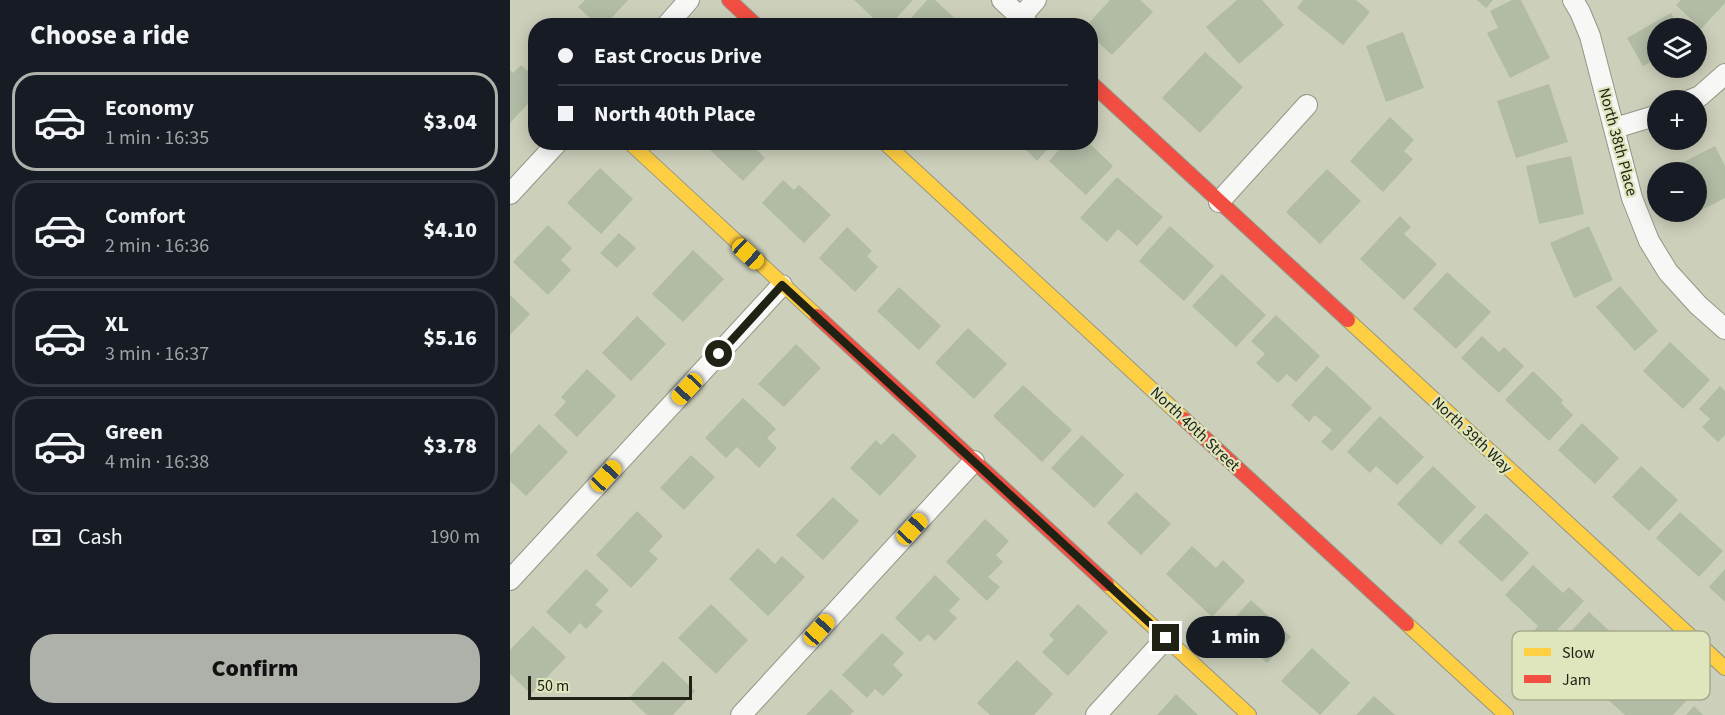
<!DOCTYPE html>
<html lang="en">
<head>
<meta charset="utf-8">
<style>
	body { margin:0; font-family:"Source Sans 3",sans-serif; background:#242831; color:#f1f3f6; height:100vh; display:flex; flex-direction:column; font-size:22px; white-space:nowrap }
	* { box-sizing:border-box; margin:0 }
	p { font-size:20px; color:#9ea1a6 }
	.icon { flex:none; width:33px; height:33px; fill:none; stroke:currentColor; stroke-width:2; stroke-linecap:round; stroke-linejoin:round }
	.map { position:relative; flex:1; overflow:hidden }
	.details { display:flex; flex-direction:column; background:#171b24; width:510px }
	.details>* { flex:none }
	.guide { position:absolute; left:18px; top:18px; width:570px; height:132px; border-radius:24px; box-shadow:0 3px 15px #0003; display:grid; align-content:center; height:132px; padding:0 30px; background:#171b24 }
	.tools { position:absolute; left:1137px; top:18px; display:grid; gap:12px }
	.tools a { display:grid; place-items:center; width:60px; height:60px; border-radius:50%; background:#171b24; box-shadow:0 3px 15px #0003; font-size:30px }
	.scale { position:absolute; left:18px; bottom:15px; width:164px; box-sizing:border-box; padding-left:6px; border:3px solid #202214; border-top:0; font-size:16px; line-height:21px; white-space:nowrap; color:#202214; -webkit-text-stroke:4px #dfe6be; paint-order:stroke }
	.end { position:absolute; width:27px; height:27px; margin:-14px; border:8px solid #202214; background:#fff; box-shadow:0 0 0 3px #fff }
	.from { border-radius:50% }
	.bubble { position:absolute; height:42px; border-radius:21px; background:#171b24; box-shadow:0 3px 15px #0003; font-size:20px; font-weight:800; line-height:42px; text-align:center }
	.car { position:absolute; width:18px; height:36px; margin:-18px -9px; border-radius:8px; box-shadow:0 0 4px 2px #0007; background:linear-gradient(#f5c518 24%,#345 0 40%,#f5c518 0 76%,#345 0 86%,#f5c518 0) }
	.guide b { display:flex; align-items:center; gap:21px; height:57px; font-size:22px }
	.guide b+b { border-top:2px solid #363941 }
	.guide i { width:15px; height:15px; background:#f1f3f6 }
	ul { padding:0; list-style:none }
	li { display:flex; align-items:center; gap:18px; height:99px; margin:0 12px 9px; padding:0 18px; border:3px solid #363941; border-radius:24px }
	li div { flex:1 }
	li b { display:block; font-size:22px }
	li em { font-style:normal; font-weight:800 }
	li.on { border-color:#aeb0aa }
	li>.icon { width:54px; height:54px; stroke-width:1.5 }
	h2 { padding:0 30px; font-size:27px; line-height:72px }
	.pay { display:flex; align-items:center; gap:15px; height:66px; padding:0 30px; font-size:22px }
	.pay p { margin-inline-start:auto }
	.primary-button { display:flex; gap:12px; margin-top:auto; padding:12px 30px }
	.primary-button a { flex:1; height:69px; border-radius:24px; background:#aeb0aa; color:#111; font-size:24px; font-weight:800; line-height:69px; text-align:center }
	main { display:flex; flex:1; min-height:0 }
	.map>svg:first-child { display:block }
</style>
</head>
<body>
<main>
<section class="details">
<h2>Choose a ride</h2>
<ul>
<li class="on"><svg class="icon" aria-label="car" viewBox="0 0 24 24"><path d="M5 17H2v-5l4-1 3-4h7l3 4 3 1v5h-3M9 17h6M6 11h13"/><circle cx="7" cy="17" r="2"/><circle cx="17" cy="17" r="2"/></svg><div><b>Economy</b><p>1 min · 16:35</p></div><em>$3.04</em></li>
<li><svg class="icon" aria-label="car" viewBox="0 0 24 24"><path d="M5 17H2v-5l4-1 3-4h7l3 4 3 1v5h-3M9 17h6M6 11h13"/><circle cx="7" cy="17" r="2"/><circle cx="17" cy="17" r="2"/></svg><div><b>Comfort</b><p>2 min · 16:36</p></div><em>$4.10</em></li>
<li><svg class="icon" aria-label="car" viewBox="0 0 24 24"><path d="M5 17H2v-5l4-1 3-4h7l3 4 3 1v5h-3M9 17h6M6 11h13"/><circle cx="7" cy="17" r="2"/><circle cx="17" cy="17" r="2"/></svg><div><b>XL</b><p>3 min · 16:37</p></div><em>$5.16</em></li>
<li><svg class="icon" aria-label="car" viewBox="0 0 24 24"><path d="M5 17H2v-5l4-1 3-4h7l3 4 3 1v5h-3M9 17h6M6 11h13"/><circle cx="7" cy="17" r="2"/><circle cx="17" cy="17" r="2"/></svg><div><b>Green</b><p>4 min · 16:38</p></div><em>$3.78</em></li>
</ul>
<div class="pay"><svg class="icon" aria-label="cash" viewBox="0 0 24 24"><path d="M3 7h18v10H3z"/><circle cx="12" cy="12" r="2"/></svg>Cash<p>190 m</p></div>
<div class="primary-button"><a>Confirm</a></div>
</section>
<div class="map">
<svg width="1215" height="715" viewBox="0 0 1215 715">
	<rect width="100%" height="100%" fill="#cccfba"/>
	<path fill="#b1bba5" d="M75,0H118L94,26H89L68,7Z
		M344,0H403L379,26H372Z
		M417,0H425L453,26H394Z
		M600,0H630L643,12L602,55L580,35V26H576Z
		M727,0H752L774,25L729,64L696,27Z
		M793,0H846L860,12L833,45L787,8Z
		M967,0H983L976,8Z
		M1002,0H1011L1040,58L1000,78L977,33L988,28L980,11Z
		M1171,0H1215V3L1191,29L1166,5Z
		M1161,13L1169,28H1148V58L1133,66L1117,38Z
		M893,32L914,88L876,102L856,46Z
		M695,52L733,87L690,133L652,98Z
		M11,65L26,78V95L0,123V70L3,73Z
		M1039,84L1058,142L1006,158L987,101Z
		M880,117L904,140L894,151L903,159L873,192L840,161Z
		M203,142H248L244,147L255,158L233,181L198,148Z
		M508,142H544L527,161Z
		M556,142H578L603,166L576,195L539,161Z
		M1205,146L1215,166V198L1172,220L1168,212H1186V172H1154Z
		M1061,156L1074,214L1029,224L1016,166Z
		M90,168L123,199L91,234L57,203Z
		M817,169L851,201L810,244L776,212Z
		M607,177L653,217L627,246L608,229L597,242L570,218Z
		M273,180L284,190L289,185L321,215L294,243L252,203Z
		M890,216L901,227L894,234L927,264L894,300L850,259Z
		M38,225L62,248L51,260L61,270L38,295L3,262Z
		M660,226L704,266L674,301L629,261Z
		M1079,226L1103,280L1064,298L1040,243Z
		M337,227L362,251L357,256L368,267L345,292L309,258Z
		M109,233L126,248L107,268L90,253Z
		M183,250L214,279L173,322L142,294Z
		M937,272L981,312L946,349L903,309Z
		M712,274L756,315L726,347L682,306Z
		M1110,286L1148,331L1125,351L1086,307Z
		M389,287L431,326L409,350L367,311Z
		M0,295L20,314L0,335Z
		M766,315L810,356L786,382L777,374L768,383L746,363L755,354L741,341Z
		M127,316L156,344L121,381L92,353Z
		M458,328L497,364L464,399L425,363Z
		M972,336L989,352L994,347L1014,366L989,393L951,358Z
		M1160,342L1200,380L1173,409L1133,371Z
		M286,344L311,368L274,407L248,384Z
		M817,366L862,408L822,451L811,442L822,430L805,415L799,422L781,405Z
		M77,369L106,396L67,437L44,415L56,402L51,397Z
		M1023,371L1053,400L1051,403L1063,415L1039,441L995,400Z
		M513,385L562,430L532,462L483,416Z
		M1210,386L1215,391V435L1208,442L1192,427L1200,419L1189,409Z
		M233,398L266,429L257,438L267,448L249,468L227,447L216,458L195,438Z
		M870,416L914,457L887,485L866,466L860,473L837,452Z
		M1072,423L1109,458L1085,484L1048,450Z
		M29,424L58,452L16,496L0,481V455Z
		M383,433L407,456L370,496L340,468L366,440L371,445Z
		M572,435L614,475L584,508L541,468Z
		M181,455L205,477L174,510L150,488Z
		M923,466L966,507L931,545L887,504Z
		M1131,466L1168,500L1139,531L1102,497Z
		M626,492L661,524L631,555L597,523Z
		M323,497L349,521L313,560L286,535Z
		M127,511L153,536L139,551L148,559L121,588L86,555Z
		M1170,512L1213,551L1189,577L1146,538Z
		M976,513L1019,553L992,582L948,542Z
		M475,519L499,541L486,555L493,562L478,577L490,587L477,601L436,562Z
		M682,546L706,568L713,560L735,581L702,617L656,574Z
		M248,548L265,564L272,556L295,577L258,616L219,579Z
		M1023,565L1053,593L1059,587L1074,601L1036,642L1024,631L1028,626L995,595Z
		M76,569L99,590L85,605L93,611L76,629L70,623L60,634L36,612Z
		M1215,569V602L1199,587Z
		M425,575L450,599L439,611L447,618L425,641L418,634L410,642L385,618Z
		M741,600L781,637L757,663L717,626Z
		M201,604L238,640L206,674L168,638Z
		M568,604L598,632L558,676L532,652L544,640L539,635Z
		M1079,612L1123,653L1098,680L1054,639Z
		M23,626L56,657L21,694L0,674V650Z
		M372,633L394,653L383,665L393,675L373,696L365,689L357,698L332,675Z
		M802,648L840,683L810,715L771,681Z
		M1133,659L1177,700L1163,715H1115L1096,698Z
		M507,660L543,694L524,715H480L467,703Z
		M153,661L185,691L163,715H137L119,698Z
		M321,689L344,711L340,715H296Z
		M666,694L688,715H647Z
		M864,696L885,715H846Z
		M1184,706L1193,715H1176Z"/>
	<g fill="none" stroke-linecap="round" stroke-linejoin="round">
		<g stroke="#949686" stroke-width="22">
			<path id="street" d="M492,0L520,26
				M1063,0L1070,12L1080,36L1122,198L1139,241L1158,272L1188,305L1215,329
				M511,17L526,0
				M156,26L179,0
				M1180,100L1190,96L1215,74
				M1105,128L1148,115
				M0,194L48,142
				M709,202L797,105
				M0,580L272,285
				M231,715L464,461
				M586,715L656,638"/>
		</g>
		<g stroke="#949686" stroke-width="16">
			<path id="slow" d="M119,142L307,316
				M374,142L674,419
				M838,320L1215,668
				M597,584L739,715
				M897,624L996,715"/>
		</g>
		<g stroke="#949686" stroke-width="16">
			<path id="jam" d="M219,0L247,26
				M580,82L838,320
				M307,316L597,584
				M674,419L897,624"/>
		</g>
		<use href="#street" stroke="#f7f8f5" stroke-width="20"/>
		<use href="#slow" stroke="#ffcf43" stroke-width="14"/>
		<use href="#jam" stroke="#f24e42" stroke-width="14"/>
	</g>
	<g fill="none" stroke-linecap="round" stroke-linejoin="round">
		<path stroke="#202214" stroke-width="8" d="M209,354L272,285L656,638"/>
	</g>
	<g text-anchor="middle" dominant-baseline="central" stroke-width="4.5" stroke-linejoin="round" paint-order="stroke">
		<g font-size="16" fill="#202214" stroke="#dfe6be">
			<text transform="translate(1108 142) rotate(75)">North 38th Place</text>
			<text transform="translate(685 429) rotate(43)">North 40th Street</text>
			<text transform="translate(962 435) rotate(43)">North 39th Way</text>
		</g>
	</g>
	<rect x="1002" y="631" width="198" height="69" rx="9" fill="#dfe6be" stroke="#a6ab8b" stroke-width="1.5"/>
	<rect x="1014" y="648" width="27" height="8" fill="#ffcf43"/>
	<rect x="1014" y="675" width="27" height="8" fill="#f24e42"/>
	<g font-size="16" fill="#202214">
		<text x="1052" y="658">Slow</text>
		<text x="1052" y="685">Jam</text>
	</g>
</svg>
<div class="tools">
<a><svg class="icon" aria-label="layers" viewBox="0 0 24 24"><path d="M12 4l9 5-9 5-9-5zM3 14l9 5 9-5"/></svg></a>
<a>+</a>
<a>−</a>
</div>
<div class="scale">50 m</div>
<i class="end from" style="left:209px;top:354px"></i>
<i class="end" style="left:656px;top:638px"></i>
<div class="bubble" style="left:676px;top:616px;width:99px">1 min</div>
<i class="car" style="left:238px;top:254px;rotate:133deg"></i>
<i class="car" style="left:177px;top:389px;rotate:223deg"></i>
<i class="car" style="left:96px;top:476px;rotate:43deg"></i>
<i class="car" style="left:402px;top:529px;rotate:43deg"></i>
<i class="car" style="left:309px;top:630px;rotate:42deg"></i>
<div class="guide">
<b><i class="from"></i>East Crocus Drive</b>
<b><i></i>North 40th Place</b>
</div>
</div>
</main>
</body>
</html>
